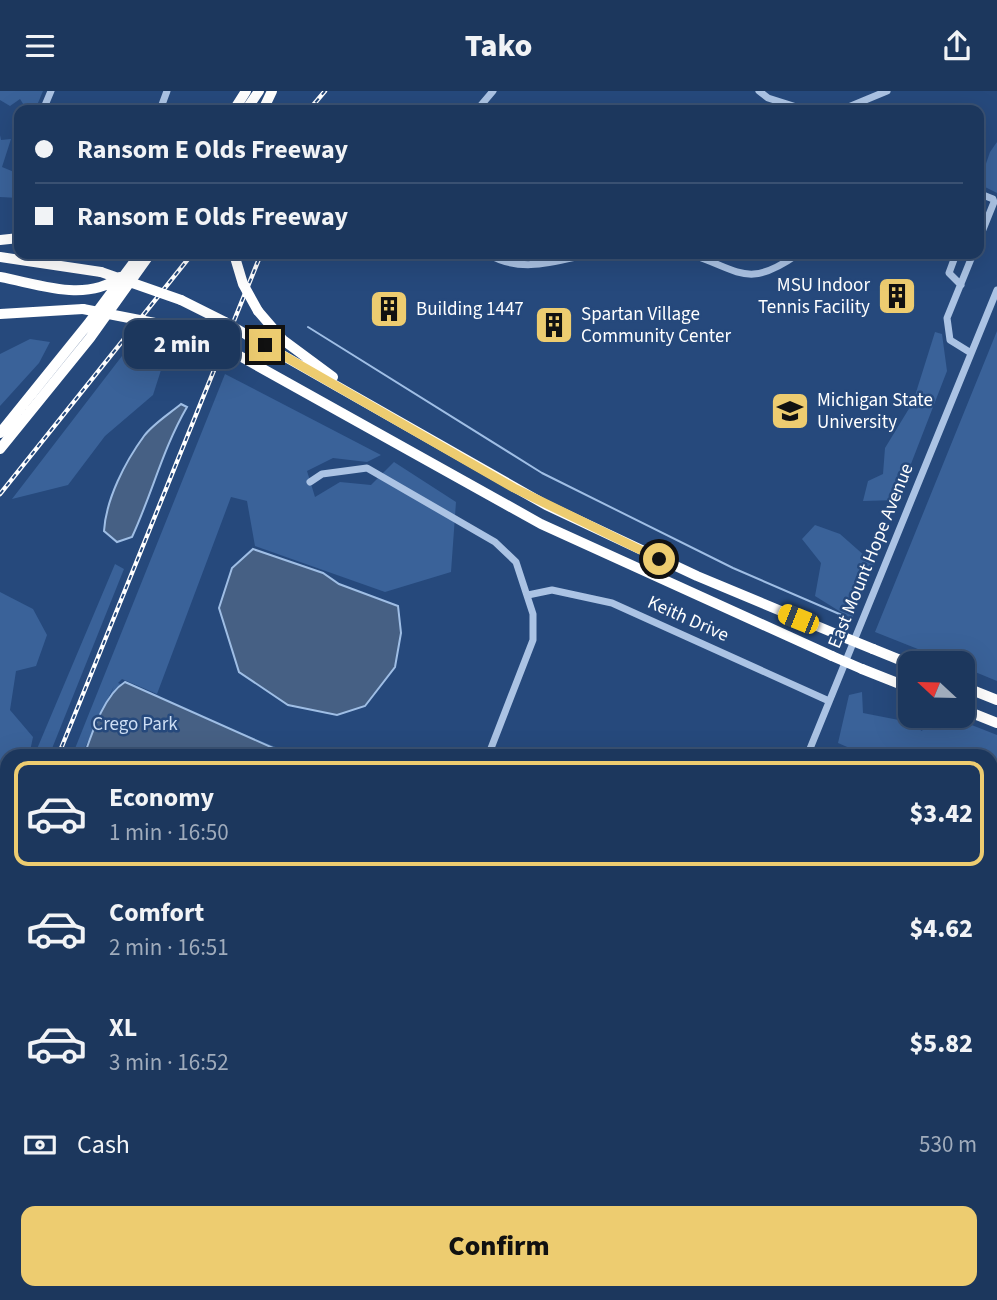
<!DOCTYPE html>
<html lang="en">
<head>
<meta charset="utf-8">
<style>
	body { margin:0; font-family:"Source Sans 3",sans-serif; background:#253f63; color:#f1f3f6; height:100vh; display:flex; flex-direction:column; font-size:26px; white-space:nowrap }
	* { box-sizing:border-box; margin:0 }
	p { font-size:23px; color:#a0acbc }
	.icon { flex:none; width:38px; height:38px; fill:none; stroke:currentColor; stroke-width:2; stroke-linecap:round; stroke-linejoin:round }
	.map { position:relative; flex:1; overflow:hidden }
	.panel { position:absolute; left:0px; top:658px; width:998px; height:551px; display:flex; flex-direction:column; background:#1c375d; border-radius:21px 21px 0 0; box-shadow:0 7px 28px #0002,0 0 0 2px #3a5172 }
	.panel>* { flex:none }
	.guide { position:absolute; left:14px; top:14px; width:970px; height:154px; border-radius:14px; box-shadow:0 7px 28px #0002,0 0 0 2px #3a5172; display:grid; align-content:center; height:154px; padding:0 21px; background:#1c375d }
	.needle { width:46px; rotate:292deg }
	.buttons { position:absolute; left:898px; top:560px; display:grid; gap:14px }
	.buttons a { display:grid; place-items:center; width:77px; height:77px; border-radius:14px; background:#1c375d; box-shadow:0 7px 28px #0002,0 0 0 2px #3a5172; font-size:35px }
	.end { position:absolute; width:32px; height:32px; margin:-16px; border:9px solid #edcc70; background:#111; box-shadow:0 0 0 4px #111 }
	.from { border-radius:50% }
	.bubble { position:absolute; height:49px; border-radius:14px; background:#1c375d; box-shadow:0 7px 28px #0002,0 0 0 2px #3a5172; font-size:23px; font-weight:800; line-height:49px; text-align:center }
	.car { position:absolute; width:21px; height:42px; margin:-21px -10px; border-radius:9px; box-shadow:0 0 5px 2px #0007; background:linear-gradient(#f5c518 24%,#345 0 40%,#f5c518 0 76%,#345 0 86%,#f5c518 0) }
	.guide b { display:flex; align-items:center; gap:24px; height:66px; font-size:26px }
	.guide b+b { border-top:2px solid #3a5172 }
	.guide i { width:18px; height:18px; background:#f1f3f6 }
	ul { padding:12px 0 0; list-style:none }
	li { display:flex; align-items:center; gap:21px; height:105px; margin:0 14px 10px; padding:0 7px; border:4px solid transparent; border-radius:14px }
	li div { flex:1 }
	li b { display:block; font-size:26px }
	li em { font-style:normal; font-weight:800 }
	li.selected { border-color:#edcc70 }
	li>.icon { width:63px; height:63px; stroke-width:1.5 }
	.pay { display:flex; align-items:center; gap:18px; height:77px; padding:0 21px; font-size:26px }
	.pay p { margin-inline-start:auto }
	.primary-button { display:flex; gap:14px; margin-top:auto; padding:14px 21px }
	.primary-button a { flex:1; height:80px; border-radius:14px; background:#edcc70; color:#111; font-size:28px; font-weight:800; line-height:80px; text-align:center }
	header { display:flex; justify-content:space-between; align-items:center; height:91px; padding:0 21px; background:#1c375d; font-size:32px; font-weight:800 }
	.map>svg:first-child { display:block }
</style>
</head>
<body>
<header><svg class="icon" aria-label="menu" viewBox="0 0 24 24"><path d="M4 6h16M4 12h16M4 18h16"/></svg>Tako<svg class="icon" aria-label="share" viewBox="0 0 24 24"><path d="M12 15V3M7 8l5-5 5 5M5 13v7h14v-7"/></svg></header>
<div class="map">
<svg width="997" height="1209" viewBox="0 0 997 1209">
	<rect width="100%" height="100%" fill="#26497c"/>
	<path fill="#3a6299" d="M0,0H43L35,19H27L20,8L10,15L0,9Z
		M0,44L1,49L11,48L2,76L19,83V107L0,106Z
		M997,51V102L979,93L990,61Z
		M997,240V590L963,576L962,572H953L875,541Z
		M935,241L942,243L947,280L897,409L863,410L868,390L883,383L885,357L913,311Z
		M30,248L50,251L39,272L0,315V263Z
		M122,265L162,276L153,304L105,345L68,394L12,408Z
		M225,283L381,364L367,371L333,367L307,380L315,406L340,391L371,394L394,371L456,411L451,481L385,501L255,455L247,410L231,406L157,603L122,588L118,592L298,665H87L114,595L81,665H72Z
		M815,434L840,443L874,473L852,528L815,505L821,472L802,448Z
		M115,473L124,478L49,665H34Z
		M0,501L33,518L47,544L36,575L16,580L10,619L33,646L29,665H7V768L0,785Z
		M862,601L863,622L909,631L922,640L929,625H949L997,644V1209H589L591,1202H990V665H868L838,652L849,604Z
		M0,804L7,806V1202H496L493,1209H0Z"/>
	<path fill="#466084" stroke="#9fbee5" stroke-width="2" d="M181,313L187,316C163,357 152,403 132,446L117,451L104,440C106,408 125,371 144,345C153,333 169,323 181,313Z
		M253,458L323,482L339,493L398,515L401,542L395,576L365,615L337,624L288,614L239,581L219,517L232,477Z
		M125,591L291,665H84C92,642 104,604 125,591Z"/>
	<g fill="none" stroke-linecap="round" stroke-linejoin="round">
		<path stroke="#9fbee5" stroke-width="2" d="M308,236L542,382L733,477L844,525
			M906,1209L909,1202"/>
		<path stroke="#abc3e4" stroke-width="7" d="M759,0L768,7L806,19
			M43,19L51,0
			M160,19L167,0
			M477,19L493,0
			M831,19L846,17L887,0
			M978,107L983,104L993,108L994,111L978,151
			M488,163C521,183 556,170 590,163
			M690,163C740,179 747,199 798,163
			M956,163L949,182L961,194
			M971,262L950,249L947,227L973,163
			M310,391L322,383L367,377L495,451L516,471L533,523V549L488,665
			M528,504L552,499L612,512L829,610
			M807,665L997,199
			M589,1209L591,1202"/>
		<path stroke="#fff" stroke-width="10" d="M234,19L246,0
			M246,19L259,0
			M263,19L272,0
			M0,149L19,147
			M0,166L101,181
			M0,186C39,193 85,212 120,186
			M181,209L225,231
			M258,220L283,249L333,286
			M0,223L83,218
			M160,233L213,252
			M247,244L546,414L697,485L841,545
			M238,264L541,433L832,565
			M0,342L88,233L140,163
			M0,358L90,247L150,163
			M873,558L910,573
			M862,578L910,597
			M962,595L997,609
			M962,618L997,632"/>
		<g stroke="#fff" stroke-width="4.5">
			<path id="rail" d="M309,19L325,0
				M0,403L192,163
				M58,665L261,163
				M0,808L7,791"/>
		</g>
		<use href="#rail" stroke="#26497c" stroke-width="2" stroke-dasharray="5" stroke-linecap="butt"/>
		<path stroke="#fff" stroke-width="10" d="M234,163L243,193L258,220
			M101,181L181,209
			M83,218L160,233
			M225,231L247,244
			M213,252L238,264
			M841,545L873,558
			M832,565L862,578"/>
	</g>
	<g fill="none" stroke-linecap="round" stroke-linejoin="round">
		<path stroke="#edcc70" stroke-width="9" d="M265,254L514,397L659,468"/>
	</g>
	<defs>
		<g id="building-square" transform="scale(2.0125)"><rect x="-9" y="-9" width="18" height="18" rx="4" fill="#edcc70" stroke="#26497c"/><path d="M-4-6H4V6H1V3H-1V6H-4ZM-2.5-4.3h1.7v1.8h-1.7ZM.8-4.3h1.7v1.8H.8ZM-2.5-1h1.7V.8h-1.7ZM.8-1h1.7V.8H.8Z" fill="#111"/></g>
		<g id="university-square" transform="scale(2.0125)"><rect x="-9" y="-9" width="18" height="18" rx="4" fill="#edcc70" stroke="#26497c"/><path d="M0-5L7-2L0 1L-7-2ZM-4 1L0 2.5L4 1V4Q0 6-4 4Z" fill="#111"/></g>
	</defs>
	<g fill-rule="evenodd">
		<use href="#building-square" x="897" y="205"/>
		<use href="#building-square" x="389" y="218"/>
		<use href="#building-square" x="554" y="234"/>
		<use href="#university-square" x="790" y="320"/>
	</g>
	<g text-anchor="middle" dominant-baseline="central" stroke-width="5" stroke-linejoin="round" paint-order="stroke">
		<g font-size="19" fill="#fff" stroke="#26497c" text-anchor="start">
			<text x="870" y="194" text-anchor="end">MSU Indoor<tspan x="870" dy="22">Tennis Facility</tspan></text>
			<text x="416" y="218">Building 1447</text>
			<text x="581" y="223">Spartan Village<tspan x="581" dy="22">Community Center</tspan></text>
			<text x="817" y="309">Michigan State<tspan x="817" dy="22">University</tspan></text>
		</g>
		<g font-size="19" fill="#fff" stroke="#26497c">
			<text transform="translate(871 465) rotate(-68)">East Mount Hope Avenue</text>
			<text transform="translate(688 528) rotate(24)">Keith Drive</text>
		</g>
		<g font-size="19" fill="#cddef4" stroke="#26497c">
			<text x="135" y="633">Crego Park</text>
		</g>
	</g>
</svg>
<div class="buttons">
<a><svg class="needle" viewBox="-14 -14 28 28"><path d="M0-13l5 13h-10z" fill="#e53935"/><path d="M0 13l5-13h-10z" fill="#a0acbc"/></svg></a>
</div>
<i class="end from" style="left:659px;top:468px"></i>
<i class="end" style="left:265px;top:254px"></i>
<div class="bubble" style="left:124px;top:229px;width:116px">2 min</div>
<i class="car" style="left:798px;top:528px;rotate:292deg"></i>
<div class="guide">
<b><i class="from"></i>Ransom E Olds Freeway</b>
<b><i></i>Ransom E Olds Freeway</b>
</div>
<section class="panel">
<ul>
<li class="selected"><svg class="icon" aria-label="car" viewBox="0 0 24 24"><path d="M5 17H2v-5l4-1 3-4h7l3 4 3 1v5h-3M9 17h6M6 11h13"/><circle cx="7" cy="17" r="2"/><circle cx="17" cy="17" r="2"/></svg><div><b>Economy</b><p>1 min · 16:50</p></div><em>$3.42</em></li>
<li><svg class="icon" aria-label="car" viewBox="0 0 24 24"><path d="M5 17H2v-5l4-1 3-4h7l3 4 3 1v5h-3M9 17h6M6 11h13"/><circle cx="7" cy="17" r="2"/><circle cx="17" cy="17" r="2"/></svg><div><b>Comfort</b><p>2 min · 16:51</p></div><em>$4.62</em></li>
<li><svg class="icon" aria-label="car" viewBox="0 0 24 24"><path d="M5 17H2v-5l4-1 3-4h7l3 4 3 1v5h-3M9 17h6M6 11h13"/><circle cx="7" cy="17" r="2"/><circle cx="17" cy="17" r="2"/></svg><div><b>XL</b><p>3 min · 16:52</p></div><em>$5.82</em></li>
</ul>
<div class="pay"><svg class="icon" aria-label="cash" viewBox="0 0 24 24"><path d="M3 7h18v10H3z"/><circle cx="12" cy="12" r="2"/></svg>Cash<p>530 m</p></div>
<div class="primary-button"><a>Confirm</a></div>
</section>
</div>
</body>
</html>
